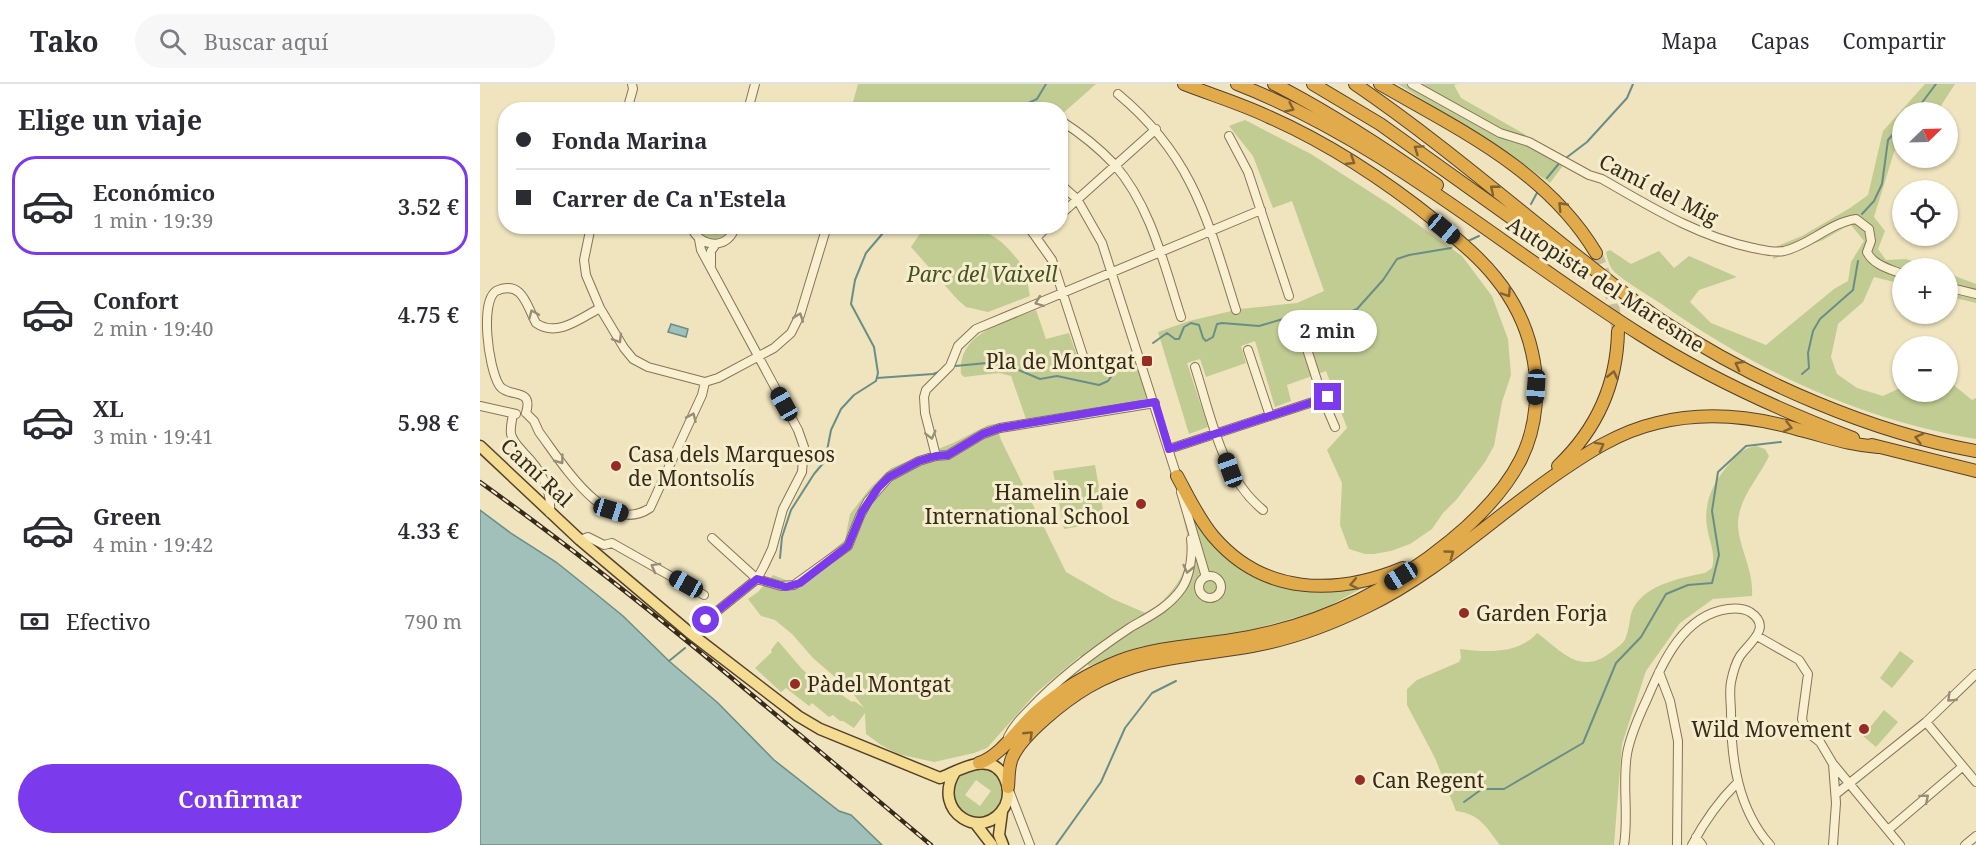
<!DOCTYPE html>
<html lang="es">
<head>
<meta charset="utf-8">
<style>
	body { margin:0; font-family:"Noto Serif",serif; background:#f7f7f7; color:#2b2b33; height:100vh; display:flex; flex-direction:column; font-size:22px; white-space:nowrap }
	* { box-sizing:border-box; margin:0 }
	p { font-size:20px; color:#7c7c81 }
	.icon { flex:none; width:33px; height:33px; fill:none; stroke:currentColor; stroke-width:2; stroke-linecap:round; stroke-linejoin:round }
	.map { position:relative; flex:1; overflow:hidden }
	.sheet { display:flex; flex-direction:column; background:#fff; width:480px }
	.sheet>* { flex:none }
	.hud { position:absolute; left:18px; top:18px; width:570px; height:132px; border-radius:24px; box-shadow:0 2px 4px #0004; display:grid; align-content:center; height:132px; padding:0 18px; background:#fff }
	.needle { width:39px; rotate:67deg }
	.controls { position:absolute; left:1412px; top:18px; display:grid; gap:12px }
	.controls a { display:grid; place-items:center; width:66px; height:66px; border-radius:50%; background:#fff; box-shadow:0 2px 4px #0004; font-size:30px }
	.end { position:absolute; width:27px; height:27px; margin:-14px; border:8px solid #7c3aed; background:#fff; box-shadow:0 0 0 3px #fff }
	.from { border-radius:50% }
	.bubble { position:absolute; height:42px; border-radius:21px; background:#fff; box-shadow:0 2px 4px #0004; font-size:20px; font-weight:600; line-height:42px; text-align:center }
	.car { position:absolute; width:18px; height:36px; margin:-18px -9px; border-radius:8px; box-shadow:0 0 4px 2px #0007; background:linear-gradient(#222 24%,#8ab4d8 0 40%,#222 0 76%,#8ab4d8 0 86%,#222 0) }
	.hud b { display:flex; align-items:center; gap:21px; height:57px; font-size:22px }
	.hud b+b { border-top:2px solid #e1e1e2 }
	.hud i { width:15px; height:15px; background:#2b2b33 }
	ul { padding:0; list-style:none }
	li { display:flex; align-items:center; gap:18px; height:99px; margin:0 12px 9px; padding:0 6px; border:3px solid transparent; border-radius:24px }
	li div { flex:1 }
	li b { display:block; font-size:22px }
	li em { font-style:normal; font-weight:600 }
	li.selected { border-color:#7c3aed }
	li>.icon { width:54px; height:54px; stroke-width:1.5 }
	h2 { padding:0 18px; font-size:27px; line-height:72px }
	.pay { display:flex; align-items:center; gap:15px; height:66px; padding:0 18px; font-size:22px }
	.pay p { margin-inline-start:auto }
	.primary-button { display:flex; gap:12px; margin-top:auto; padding:12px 18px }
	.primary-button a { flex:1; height:69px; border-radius:36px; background:#7c3aed; color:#fff; font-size:24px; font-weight:600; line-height:69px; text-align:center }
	header { display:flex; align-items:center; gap:36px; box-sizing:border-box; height:84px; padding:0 30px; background:#fff; border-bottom:2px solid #e1e1e2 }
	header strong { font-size:28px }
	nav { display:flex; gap:33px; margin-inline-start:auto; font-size:21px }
	.search { width:420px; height:54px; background:#f7f7f7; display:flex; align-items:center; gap:15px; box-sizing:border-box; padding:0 21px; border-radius:33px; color:#7c7c81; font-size:22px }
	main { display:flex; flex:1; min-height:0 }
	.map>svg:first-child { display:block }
</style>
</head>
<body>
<header>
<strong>Tako</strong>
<div class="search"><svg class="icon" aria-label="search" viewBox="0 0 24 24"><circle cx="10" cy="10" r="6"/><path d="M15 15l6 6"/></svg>Buscar aquí</div>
<nav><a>Mapa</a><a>Capas</a><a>Compartir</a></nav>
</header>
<main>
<section class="sheet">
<h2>Elige un viaje</h2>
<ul>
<li class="selected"><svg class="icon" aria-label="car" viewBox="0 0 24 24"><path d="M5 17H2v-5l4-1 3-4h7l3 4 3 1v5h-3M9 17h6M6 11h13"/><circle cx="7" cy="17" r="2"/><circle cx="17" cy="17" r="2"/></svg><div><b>Económico</b><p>1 min · 19:39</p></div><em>3.52 €</em></li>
<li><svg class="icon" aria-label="car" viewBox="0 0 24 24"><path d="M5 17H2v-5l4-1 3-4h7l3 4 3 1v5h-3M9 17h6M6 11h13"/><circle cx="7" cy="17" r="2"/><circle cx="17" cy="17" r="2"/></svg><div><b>Confort</b><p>2 min · 19:40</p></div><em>4.75 €</em></li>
<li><svg class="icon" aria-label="car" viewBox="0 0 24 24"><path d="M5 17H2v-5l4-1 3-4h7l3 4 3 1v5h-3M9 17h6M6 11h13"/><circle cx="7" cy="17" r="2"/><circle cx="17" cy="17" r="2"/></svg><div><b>XL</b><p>3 min · 19:41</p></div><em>5.98 €</em></li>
<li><svg class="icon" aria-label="car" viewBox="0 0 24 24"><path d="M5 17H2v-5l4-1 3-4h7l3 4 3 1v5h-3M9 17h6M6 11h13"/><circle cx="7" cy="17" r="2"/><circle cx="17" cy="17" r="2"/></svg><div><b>Green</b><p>4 min · 19:42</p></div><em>4.33 €</em></li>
</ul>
<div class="pay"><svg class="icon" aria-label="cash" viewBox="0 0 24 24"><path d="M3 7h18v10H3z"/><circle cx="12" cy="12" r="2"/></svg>Efectivo<p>790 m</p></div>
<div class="primary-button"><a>Confirmar</a></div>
</section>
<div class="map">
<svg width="1496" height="761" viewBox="0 0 1496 761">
	<rect width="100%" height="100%" fill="#efe4be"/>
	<path fill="#c1cc92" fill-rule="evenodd" d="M378,0H616L581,31L580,26L371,25Z
		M918,0H978L974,1L981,14L1088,75L1070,99L1022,65Z
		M1445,0H1475L1457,28H1422V57L1415,65L1394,133L1405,147L1398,165L1406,176L1426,175L1453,184H1422V200L1394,193L1383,218L1358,240L1351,273L1357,290L1377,304L1403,312L1422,303V308H1467V296L1470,298L1492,316L1496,314V355C1381,336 1275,286 1180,219C1171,213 1137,193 1132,185C1129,181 1127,173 1126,168L1130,166L1151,180L1179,167L1194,184L1209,172L1257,193L1219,206L1210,218L1231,239L1286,261L1354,205L1368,197L1371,178L1384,157L1371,141H1369L1343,156L1293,175L1295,163L1322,152L1370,124L1388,111L1403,47Z
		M765,36L831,70L912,122L982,172L1012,212L1028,255L1031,291L1022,318L1014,362L1005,378L977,415L963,429L952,445L930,460L911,467L894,470H885L869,465L860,441L862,399L847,366L867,344L846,287L807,301L811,317L795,323L775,257L761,262L766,279L726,293L720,275L707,279L728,343L709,350L678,248L709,237L760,225L817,219L844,207L812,117L793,124L773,72L749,42Z
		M445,142C481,142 508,139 533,170C538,176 544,183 546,189C548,197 548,205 550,212L508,228L486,223L477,215L431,163Z
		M216,143H251C243,160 223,159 216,143Z
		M1467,189L1496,200V219L1467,212Z
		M556,226L566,255L589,249L602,286L651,271L671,316L546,335L531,292L519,289L484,293L481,290C477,248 526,238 556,226Z
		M516,340L521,356L586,488L633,515L668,530C687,514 706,495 708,469C710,457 705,443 703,432L714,433L747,472L791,500L840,507L884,503L842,526L764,548L659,563L609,582L600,572L556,609L507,664L494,669L454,678L418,670L401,661L386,650L385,629L374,644L363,637H360L353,631L349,633L332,619L329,622L306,604L301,608L275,584L292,568L291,566L298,557L322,585L340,601L343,598L372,618L374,617L384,624L370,606L333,574L312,550L295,536L281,532L268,515L278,508L293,491L311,498L320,494L365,456L370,430L391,403L411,384L473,359L508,341Z
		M1276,362L1285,365L1289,372C1279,394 1259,413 1258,439C1258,463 1274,485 1272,512L1233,515L1200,539L1166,587L1142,660L1134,761H1020C1006,743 1000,730 976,727L955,674L927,621V605L937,596L979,578L981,574L980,565C1005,568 1038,571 1057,549C1081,566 1099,592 1130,569C1136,564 1144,560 1146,553C1152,537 1147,528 1161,514C1176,499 1204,493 1225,489L1232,484C1236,470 1229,456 1227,443C1223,418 1234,397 1250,379C1258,370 1263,364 1276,362Z
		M615,381L625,438L584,445L573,387Z
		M1420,567L1434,577L1412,604L1400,594Z
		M1404,626L1418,638L1396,663L1383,652Z
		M498,684C550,692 510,757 480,725C472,716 472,700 481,691C485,687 492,686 498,684ZM496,696L511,707L500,722L485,711Z"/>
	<path fill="#a1c0b9" stroke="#698e87" stroke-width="1.5" d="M191,240L208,245L206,253L188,248Z
		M0,426L32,450L76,478L116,510L143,532L189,577L238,619L294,676L359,727L371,731L402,761H0Z"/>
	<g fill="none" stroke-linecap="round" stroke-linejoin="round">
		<path stroke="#698e87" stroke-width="2" d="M533,26L557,15L566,0
			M1435,28L1456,0
			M1086,74L1107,58L1147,14L1153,0
			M1067,94L1081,77
			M1051,120L1058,107
			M1382,130L1394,117L1402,100L1408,56L1422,40
			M988,157L999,152
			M673,259L687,249L695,255H699L704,243L711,239L719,241L723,254L726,257L733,253L737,240L742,239L779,242L803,235L821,236L861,232L877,225L903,196L917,175L929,171L971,164
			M475,282L507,279L534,284L560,295L577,292L619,301L628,297L638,283
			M1322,290L1329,284L1328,269L1333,247L1340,235L1373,206L1378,177
			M397,294L453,290L459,288
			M300,474L302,453L311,426L334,390L345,377L351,346L361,325L374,311L396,297L398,289L394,263L371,220L375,196L386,169L409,142
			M189,577L205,564
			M984,718L1002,705H1024L1103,659L1136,579L1161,553L1186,510L1208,501L1232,499L1239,471L1232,427L1238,388L1266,362L1301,358
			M576,761L621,698L645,644L672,609L696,597"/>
		<path stroke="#cabf9d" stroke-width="12" stroke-dasharray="12 6" stroke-linecap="butt" d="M1116,169L1130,205L1137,243"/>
		<g stroke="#877456" stroke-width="10">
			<path id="minor" d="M932,0L1020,49L1049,58L1109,91L1122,95C1171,123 1217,152 1273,164C1283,166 1294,169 1304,167C1330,161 1349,139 1376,135L1389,145L1391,157L1387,168C1393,181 1410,185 1422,190
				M638,10C713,72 728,137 756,226
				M147,26L153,5L152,0
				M268,26L275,0
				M580,36C600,49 618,63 634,80C671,122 684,181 701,233
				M749,52L768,88L809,212
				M580,100L597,115L622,159L698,396
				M580,131L676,45
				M111,142L104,176L106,191L120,224L144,264L153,275L168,283L225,298L238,294L294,264L311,249L320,231L347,142
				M211,142C219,165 250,166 255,142
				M548,142L572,176L606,281
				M557,153L568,142
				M231,181V167L236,160
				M1467,203L1496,210
				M825,259L843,315L855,343
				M768,266L790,332
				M715,283C731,332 741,392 783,426
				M0,322L36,330
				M46,329L54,337L59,348C81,377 126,454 170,424L222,311L225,298
				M46,329C54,302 28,315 19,301C8,282 0,218 16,207C43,195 47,223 56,239C77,254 101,234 120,224
				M33,330C32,337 30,343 31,350C33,358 39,363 44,369C61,386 72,405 70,429
				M689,365L848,313
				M456,372L445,329L444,313L446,306L470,282L478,262L496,245L781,126
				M701,408L726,493
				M232,454L277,495L301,502L314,501L368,462L380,432L388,417L409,393L439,377L456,372L468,371L503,350L520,344L675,319
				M100,456L108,453L124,461L132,459L224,511
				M719 503a11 11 0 1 1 22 0a11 11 0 1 1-22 0Z
				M210,549L277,495L284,482L292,465L303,425L322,388L324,363L318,346L221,166L219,155
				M1277,552L1319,576L1328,590L1322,635L1326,647L1340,658L1353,680L1356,719L1353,761
				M1179,588L1190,617L1198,657L1197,761
				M1446,638L1496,698
				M528,653C533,642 542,633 551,624C580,593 615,567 651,543C670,532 689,523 702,504C710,492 713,470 711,455
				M1354,681L1420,761
				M530,709L550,761
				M1356,710L1446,638L1496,590
				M1408,746L1482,683
				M1216,753L1222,761
				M1144,761C1149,731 1142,700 1147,670C1150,652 1159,632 1167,615C1183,578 1203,531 1248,525C1256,524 1263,524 1270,528C1293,543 1270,558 1260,572C1255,580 1253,588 1251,598C1249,608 1251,619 1251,629C1251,676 1258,725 1290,761
				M1212,761C1224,738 1239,717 1257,699
				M1485,761L1496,752"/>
		</g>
		<g stroke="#54412b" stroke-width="13">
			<path id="major" d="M0,362L100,456L210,549L318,632L340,645L460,694C480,686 512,665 525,695C529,703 529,714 525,722C504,760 450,728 475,688
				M522,728L519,751L523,761
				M495,739L512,761"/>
		</g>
		<g stroke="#54412b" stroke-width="14">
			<path id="highway" d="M757,0C906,58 1027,167 1161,251C1227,293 1299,326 1373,354
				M794,0C851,29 904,64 957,101
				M833,0L900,40L1082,170
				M875,0C953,53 1024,114 1097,172C1127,195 1156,220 1187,240C1275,298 1393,349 1496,367
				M900,0C980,46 1067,87 1116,169
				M1392,361L1496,387
				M1078,382C1117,345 1137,301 1138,247
				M697,392C708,412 718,434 733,452C783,511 855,512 923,484
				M499,679C521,672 539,643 557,627C581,606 609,589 639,577C673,564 710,562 746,557C793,550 837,537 879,516C936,488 1012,433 1041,375C1057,343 1060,303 1052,268C1046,241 1033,215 1015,193C999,173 978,156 958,139C906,97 850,60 789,33C762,20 732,11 704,0
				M528,703C529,694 528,683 532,674C542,650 586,616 608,603C664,571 712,573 772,562C812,555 849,541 886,523C955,490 1012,435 1075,391C1107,369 1138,348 1177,339C1225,327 1273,332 1320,346C1348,353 1369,361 1398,363"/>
		</g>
		<use href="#minor" stroke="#f9f0d1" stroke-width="8"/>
		<use href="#major" stroke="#f4dd93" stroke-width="10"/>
		<use href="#highway" stroke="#e1aa4b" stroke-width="12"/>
		<g stroke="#362a1b" stroke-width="4.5">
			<path id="rail" d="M0,398C157,510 303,637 451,761"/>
		</g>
		<use href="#rail" stroke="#f6edcd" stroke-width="2" stroke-dasharray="7" stroke-linecap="butt"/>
	</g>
	<defs><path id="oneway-chevron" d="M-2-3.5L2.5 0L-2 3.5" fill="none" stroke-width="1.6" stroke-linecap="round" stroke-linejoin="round" transform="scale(1.5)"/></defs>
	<g stroke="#836431">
		<use href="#oneway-chevron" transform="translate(810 24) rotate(25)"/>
		<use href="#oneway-chevron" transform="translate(938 65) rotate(-146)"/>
		<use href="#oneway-chevron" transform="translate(871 77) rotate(32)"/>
		<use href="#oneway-chevron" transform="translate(1014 105) rotate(-141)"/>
		<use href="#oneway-chevron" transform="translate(1082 122) rotate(-134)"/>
		<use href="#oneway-chevron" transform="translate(1027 209) rotate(57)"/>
		<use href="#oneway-chevron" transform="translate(1259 281) rotate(-152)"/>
		<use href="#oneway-chevron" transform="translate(1133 291) rotate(-77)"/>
		<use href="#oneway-chevron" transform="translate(1308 343) rotate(14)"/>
		<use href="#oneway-chevron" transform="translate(1439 354) rotate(-165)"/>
		<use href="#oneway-chevron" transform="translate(1120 362) rotate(-29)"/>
		<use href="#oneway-chevron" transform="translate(970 470) rotate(-36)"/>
		<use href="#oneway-chevron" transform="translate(874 500) rotate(169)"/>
		<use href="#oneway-chevron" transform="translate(549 651) rotate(-44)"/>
	</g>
	<g stroke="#988d76">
		<use href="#oneway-chevron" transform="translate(559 218) rotate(159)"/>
		<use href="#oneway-chevron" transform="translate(53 230) rotate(-113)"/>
		<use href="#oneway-chevron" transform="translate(319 233) rotate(-70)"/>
		<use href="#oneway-chevron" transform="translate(138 255) rotate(59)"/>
		<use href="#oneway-chevron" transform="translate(212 333) rotate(-66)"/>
		<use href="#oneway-chevron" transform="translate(451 351) rotate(76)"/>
		<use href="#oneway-chevron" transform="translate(80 376) rotate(53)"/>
		<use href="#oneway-chevron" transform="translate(175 483) rotate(-151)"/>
		<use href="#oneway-chevron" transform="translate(708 485) rotate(103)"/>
		<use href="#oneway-chevron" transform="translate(1471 614) rotate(136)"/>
		<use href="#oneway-chevron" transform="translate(1445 714) rotate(-40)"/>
	</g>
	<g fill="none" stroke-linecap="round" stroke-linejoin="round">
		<path stroke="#7c3aed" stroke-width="8" d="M226,536L277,495L306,503L320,499L368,462L382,428L398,404L409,393L439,377L456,372L468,371L503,350L520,344L675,318L689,365L848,313"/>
	</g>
	<g fill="#972c25" stroke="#f6edcd" stroke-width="2">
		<rect x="661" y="271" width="12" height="12" rx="3"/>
		<circle cx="136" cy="382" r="6"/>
		<circle cx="661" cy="420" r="6"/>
		<circle cx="984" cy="529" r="6"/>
		<circle cx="315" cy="600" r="6"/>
		<circle cx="1384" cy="645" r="6"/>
		<circle cx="880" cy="696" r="6"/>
	</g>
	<g text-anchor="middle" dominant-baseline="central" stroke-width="6" stroke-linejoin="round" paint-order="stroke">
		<g font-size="21" fill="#362a1b" stroke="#f6edcd">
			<text transform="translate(1179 105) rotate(27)">Camí del Mig</text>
			<text transform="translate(1126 200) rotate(33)">Autopista del Maresme</text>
			<text transform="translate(57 388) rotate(43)">Camí Ral</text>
		</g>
		<g font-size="21" font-style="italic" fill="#435321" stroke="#f6edcd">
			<text x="502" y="190">Parc del Vaixell</text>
		</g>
		<g font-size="21" fill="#362a1b" stroke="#f6edcd" text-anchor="start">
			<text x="655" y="277" text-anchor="end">Pla de Montgat</text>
			<text x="148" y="370">Casa dels Marquesos<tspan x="148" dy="24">de Montsolís</tspan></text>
			<text x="649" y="408" text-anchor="end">Hamelin Laie<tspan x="649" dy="24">International School</tspan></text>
			<text x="996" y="529">Garden Forja</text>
			<text x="327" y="600">Pàdel Montgat</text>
			<text x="1372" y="645" text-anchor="end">Wild Movement</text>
			<text x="892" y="696">Can Regent</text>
		</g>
	</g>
</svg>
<div class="controls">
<a><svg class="needle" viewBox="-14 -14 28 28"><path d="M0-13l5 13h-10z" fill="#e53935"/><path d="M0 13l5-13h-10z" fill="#7c7c81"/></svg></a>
<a><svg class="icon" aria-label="locate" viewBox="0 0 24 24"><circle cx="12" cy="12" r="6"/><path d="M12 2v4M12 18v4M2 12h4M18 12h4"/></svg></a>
<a>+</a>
<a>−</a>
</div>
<i class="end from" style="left:226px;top:536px"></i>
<i class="end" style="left:848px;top:313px"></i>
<div class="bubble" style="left:798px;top:226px;width:99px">2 min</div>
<i class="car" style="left:964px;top:145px;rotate:130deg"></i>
<i class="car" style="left:1056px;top:303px;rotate:184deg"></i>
<i class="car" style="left:304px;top:320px;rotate:331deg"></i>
<i class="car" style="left:750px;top:386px;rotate:340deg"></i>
<i class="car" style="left:131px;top:426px;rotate:107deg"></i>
<i class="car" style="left:921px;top:492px;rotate:238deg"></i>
<i class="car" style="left:206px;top:500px;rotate:299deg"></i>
<div class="hud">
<b><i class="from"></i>Fonda Marina</b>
<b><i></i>Carrer de Ca n'Estela</b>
</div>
</div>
</main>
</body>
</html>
